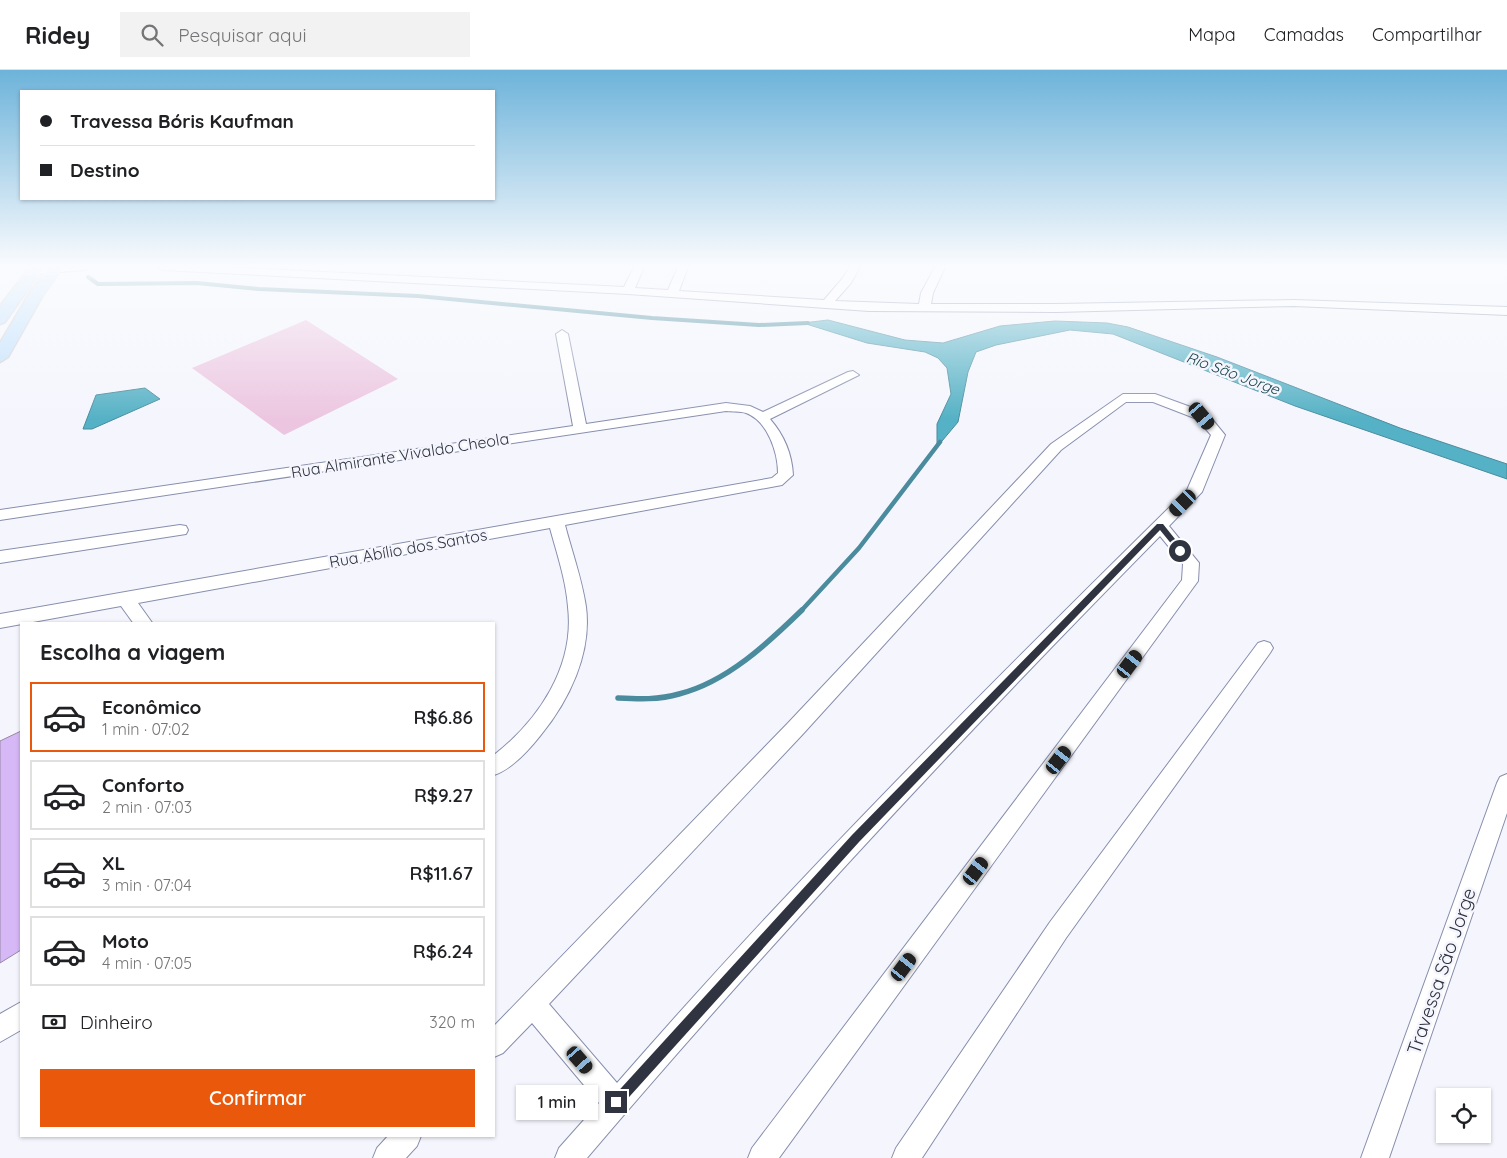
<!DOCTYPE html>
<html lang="pt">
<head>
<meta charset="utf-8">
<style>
	body { margin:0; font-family:Quicksand,sans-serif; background:#f2f2f2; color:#202124; height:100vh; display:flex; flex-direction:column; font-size:19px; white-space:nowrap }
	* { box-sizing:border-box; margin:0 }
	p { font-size:16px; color:#757577 }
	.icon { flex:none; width:28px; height:28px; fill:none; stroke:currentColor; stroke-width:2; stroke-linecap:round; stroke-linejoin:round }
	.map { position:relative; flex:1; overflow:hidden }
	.drawer { position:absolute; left:20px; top:552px; width:475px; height:515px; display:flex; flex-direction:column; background:#fff; border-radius:0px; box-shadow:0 1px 4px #0004 }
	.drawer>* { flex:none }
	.hud { position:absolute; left:20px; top:20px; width:475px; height:110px; border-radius:0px; box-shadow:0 1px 4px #0004; display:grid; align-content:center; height:110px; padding:0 20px; background:#fff }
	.tools { position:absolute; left:1436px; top:1018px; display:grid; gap:10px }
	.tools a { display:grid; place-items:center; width:55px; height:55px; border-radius:0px; background:#fff; box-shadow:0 1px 4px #0004; font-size:25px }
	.end { position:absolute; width:22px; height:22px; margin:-11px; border:6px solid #303340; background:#fff; box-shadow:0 0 0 2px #fff }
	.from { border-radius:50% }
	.bubble { position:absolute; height:35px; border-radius:0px; background:#fff; box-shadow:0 1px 4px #0004; font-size:16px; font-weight:600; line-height:35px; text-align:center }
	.car { position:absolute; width:15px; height:30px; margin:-15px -8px; border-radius:6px; box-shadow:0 0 4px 1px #0007; background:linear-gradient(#222 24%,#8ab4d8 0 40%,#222 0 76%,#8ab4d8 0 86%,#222 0) }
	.hud b { display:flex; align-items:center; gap:18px; height:48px; font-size:19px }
	.hud b+b { border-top:1px solid #e0e0e0 }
	.hud i { width:12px; height:12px; background:#202124 }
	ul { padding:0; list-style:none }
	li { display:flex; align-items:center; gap:15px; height:70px; margin:0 10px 8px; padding:0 10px; border:2px solid #e0e0e0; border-radius:0px }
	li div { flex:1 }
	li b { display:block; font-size:19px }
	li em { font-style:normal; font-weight:600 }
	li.selected { border-color:#ea580c }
	li>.icon { width:45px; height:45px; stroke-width:1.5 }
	h2 { padding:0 20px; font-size:22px; line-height:60px }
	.pay { display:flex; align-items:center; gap:12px; height:55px; padding:0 20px; font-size:19px }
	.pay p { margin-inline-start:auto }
	.button { display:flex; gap:10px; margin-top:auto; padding:10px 20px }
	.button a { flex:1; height:58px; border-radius:0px; background:#ea580c; color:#fff; font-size:20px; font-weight:600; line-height:58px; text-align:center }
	header { display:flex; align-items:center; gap:30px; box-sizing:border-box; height:70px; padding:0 25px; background:#fff; border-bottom:1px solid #e0e0e0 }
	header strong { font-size:24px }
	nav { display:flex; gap:28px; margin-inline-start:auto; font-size:18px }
	.search { width:350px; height:45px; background:#f2f2f2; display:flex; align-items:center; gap:12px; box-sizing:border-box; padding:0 18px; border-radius:0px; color:#757577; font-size:19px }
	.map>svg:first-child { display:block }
</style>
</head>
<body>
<header>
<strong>Ridey</strong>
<div class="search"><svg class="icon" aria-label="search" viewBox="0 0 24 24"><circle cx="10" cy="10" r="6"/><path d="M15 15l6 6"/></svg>Pesquisar aqui</div>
<nav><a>Mapa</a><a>Camadas</a><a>Compartilhar</a></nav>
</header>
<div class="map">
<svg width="1507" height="1088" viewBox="0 0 1507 1088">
	<rect width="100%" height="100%" fill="#f5f6fd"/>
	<path fill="#ecc6e0" d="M306,250L398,309L284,365L192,298Z"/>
	<path fill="#55b1c5" stroke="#4a8b9d" d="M828,250L905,270L943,273L1000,256L1055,251L1107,253L1128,257L1217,287L1400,358L1507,394V409L1295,336L1113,264L1070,260L996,275L976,282L968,302L958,352L937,377V354L951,324L947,298L938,288L925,282L867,273L803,253Z
		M145,318L160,329L92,359H83L96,325Z"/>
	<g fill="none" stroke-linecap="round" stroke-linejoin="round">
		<path stroke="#4a8b9d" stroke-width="4" d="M88,207L98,214L197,213L259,219L418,226L652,248L759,255L808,253"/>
		<path stroke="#4a8b9d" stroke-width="4.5" d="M801,541L859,478L940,372"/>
		<path stroke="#4a8b9d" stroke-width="5.5" d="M618,628C638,629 659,630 679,624C727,612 768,573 802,540"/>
	</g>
	<path fill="#d6b8f7" stroke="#9689a6" d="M21,661V880L0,893V671Z"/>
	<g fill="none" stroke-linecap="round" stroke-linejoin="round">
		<g stroke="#878eac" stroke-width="2">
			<path id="minor" d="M42,197H91L86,200L32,204L26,201L28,199Z
				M157,197H225L624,217L634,197H644L635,218L668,220L678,197H688L679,221L824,230L842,209L850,197H860L851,213L835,231L919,234L921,223L935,197H945L933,223L931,234H1056L1294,230L1507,237V245L1294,236L1056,242L869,241L628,224L162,200Z
				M562,260L568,264L586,354L726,333L750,336L763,342L848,302L853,301L859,305L770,349C784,365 792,384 793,405L782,415L565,455C572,482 582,509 586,537C592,583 569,631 540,666C528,681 512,699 494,705V685C539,650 575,596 568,537C566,510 557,484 550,458L138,533L153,554H134L121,536L0,558V544L772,408L778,403C778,383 768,351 746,343C740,341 732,342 726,341L0,450V440L573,356L556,264Z
				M1123,324H1155L1207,343L1225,365L1202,422L1169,456L1199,493L1198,511L779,1088H748L752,1078L1182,510L1183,494L1160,466C962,667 770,873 587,1088H555L559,1078L599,1033L532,953L503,983L494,987V956L788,653L1051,374ZM1126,332H1153L1197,349L1211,365L1187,420C992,612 797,806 617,1013L549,934L802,665L1061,380Z
				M180,455L186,456L188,460L186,464L0,493V481Z
				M1264,571L1270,573L1273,578L1270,583L1066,868L922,1088H892L896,1078L1050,852L1258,573Z
				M1507,704V743L1389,1088H1361L1497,713L1500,707Z
				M21,932V960L0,972V944Z
				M388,1066H421L417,1076L406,1088H373L377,1078Z"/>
		</g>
		<g stroke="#d1d2d5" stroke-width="3">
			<path id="major" d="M30,197H44L5,252L0,254V236Z
				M49,197H63L43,225L8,287L0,292V273L29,224Z"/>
		</g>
		<use href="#minor" fill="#fff" fill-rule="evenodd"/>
		<use href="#major" fill="#c0e0fc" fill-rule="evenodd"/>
	</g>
	<linearGradient id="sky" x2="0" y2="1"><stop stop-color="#6db3da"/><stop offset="0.56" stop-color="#fafbfe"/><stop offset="1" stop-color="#fafbfe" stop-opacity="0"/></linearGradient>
	<rect width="1507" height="349" fill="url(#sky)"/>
	<path fill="#303340" d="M1157,454H1163L1183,479V482H1178L1160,460L859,772L621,1036L616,1038L612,1036L610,1032L612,1028L852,765Z"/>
	<g text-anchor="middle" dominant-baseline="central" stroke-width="5" stroke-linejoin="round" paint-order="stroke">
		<g font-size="15" font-style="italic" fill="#1a444d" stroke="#f5f6fd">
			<text transform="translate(1233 303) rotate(20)">Rio São Jorge</text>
		</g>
		<g font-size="16" fill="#303340" stroke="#f5f6fd">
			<text transform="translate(400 385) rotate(-9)">Rua Almirante Vivaldo Cheola</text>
			<text transform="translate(408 478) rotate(-10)">Rua Abílio dos Santos</text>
		</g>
		<g font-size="19" fill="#303340" stroke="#f5f6fd">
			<text transform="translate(1441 901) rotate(-71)">Travessa São Jorge</text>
		</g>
	</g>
</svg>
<div class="tools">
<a><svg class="icon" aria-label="locate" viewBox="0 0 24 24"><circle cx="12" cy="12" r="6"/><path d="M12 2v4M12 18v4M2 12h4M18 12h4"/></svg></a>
</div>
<i class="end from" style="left:1180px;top:481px"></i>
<i class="end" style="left:616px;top:1032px"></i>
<div class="bubble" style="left:516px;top:1015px;width:82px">1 min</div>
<i class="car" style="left:1202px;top:346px;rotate:140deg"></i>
<i class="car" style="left:1183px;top:433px;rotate:225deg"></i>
<i class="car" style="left:1130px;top:594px;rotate:37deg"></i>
<i class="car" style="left:1059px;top:690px;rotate:37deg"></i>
<i class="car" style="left:976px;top:801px;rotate:37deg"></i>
<i class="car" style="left:904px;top:897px;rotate:37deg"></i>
<i class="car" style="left:580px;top:990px;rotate:139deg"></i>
<div class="hud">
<b><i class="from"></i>Travessa Bóris Kaufman</b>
<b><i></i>Destino</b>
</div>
<section class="drawer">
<h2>Escolha a viagem</h2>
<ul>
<li class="selected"><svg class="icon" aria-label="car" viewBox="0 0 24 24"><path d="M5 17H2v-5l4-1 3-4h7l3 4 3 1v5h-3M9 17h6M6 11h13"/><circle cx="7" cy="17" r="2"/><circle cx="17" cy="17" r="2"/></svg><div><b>Econômico</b><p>1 min · 07:02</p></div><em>R$6.86</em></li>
<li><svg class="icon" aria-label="car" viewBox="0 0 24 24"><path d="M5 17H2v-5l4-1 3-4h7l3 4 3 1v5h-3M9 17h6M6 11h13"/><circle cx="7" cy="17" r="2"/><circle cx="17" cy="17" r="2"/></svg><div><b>Conforto</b><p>2 min · 07:03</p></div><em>R$9.27</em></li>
<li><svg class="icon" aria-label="car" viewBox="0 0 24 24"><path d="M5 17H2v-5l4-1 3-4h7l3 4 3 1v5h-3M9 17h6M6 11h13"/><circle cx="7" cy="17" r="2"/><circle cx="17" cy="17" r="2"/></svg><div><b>XL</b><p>3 min · 07:04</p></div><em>R$11.67</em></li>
<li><svg class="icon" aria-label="car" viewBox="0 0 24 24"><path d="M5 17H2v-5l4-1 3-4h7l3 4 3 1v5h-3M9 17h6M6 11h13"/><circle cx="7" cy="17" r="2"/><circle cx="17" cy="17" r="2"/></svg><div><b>Moto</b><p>4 min · 07:05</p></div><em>R$6.24</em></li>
</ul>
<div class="pay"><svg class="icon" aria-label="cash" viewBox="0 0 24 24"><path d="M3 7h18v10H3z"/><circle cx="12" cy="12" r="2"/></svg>Dinheiro<p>320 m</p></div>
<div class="button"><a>Confirmar</a></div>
</section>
</div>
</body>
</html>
